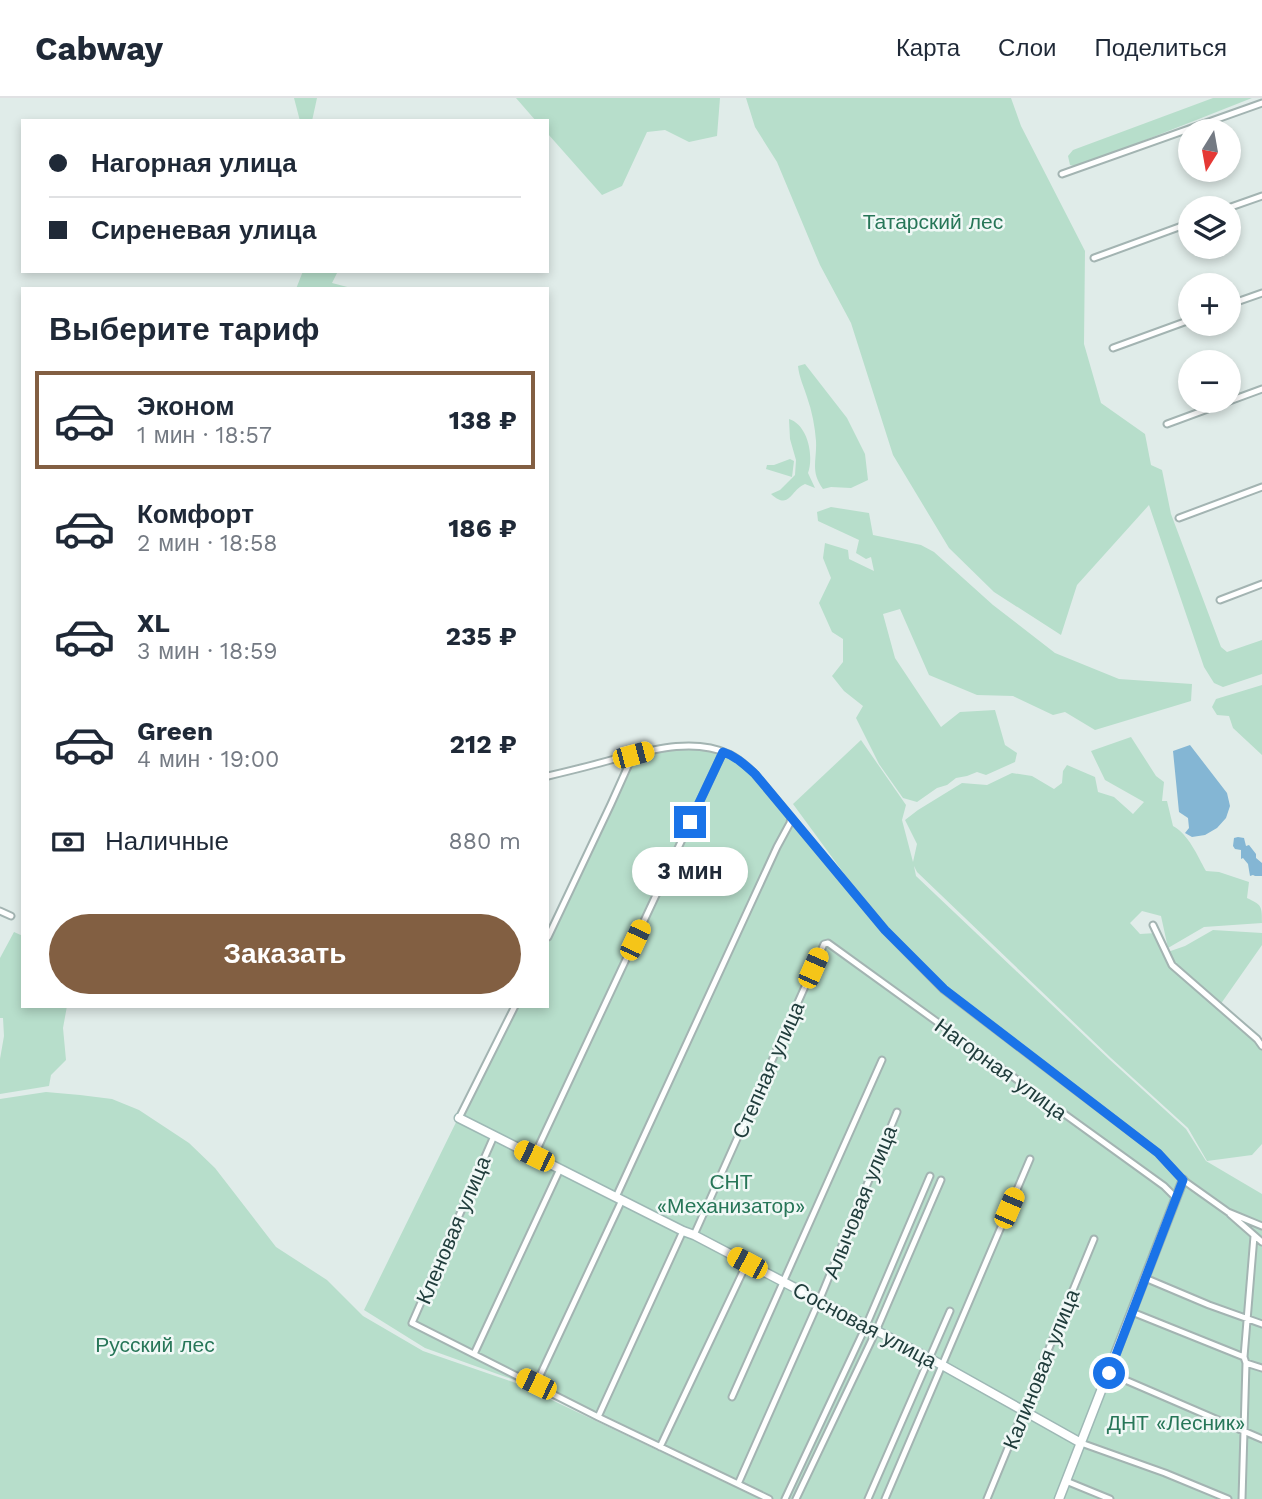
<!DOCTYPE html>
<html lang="ru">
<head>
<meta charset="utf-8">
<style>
	body { margin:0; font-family:"Work Sans",sans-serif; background:#f2f2f3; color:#1f2937; height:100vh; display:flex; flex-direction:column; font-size:26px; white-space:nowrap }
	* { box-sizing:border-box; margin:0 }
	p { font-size:23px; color:#747a83 }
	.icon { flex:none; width:38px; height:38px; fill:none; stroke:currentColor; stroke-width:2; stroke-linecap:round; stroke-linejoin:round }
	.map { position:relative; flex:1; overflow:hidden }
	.side { position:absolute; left:21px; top:189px; width:528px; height:721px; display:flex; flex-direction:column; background:#fff; border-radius:0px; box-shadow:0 4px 10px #0003 }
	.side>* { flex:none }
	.top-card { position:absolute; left:21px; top:21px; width:528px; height:154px; border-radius:0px; box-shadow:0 4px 10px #0003; display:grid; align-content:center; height:154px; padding:0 28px; background:#fff }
	.needle { width:46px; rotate:191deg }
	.controls { position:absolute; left:1178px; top:21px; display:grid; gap:14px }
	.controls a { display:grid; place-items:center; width:63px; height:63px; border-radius:50%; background:#fff; box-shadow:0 4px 10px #0003; font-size:35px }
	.end { position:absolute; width:32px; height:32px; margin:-16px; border:9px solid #1a73e8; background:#fff; box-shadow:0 0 0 4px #fff }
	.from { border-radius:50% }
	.bubble { position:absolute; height:49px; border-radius:24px; background:#fff; box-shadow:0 4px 10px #0003; font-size:23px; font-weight:700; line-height:49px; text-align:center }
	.car { position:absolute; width:21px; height:42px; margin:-21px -10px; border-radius:9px; box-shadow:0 0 5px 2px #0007; background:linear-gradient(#f5c518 24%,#345 0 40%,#f5c518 0 76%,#345 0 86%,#f5c518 0) }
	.top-card b { display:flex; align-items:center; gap:24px; height:66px; font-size:26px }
	.top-card b+b { border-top:2px solid #e0e1e3 }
	.top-card i { width:18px; height:18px; background:#1f2937 }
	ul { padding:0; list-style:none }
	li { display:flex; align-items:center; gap:21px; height:98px; margin:0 14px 10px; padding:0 14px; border:4px solid transparent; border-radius:0px }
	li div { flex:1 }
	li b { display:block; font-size:26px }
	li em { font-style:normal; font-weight:700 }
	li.current { border-color:#825f42 }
	li>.icon { width:63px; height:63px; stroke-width:1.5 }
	h2 { padding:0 28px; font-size:32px; line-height:84px }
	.pay { display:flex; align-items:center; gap:18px; height:77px; padding:0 28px; font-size:26px }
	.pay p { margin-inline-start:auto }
	.cta { display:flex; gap:14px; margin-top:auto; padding:14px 28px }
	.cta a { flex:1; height:80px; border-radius:42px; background:#825f42; color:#fff; font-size:28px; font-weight:700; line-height:80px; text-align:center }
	header { display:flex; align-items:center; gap:42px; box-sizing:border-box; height:98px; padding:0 35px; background:#fff; border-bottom:2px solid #e0e1e3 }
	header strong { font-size:33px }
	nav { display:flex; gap:38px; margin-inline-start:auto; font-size:24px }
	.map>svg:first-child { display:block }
</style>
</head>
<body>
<header>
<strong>Cabway</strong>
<nav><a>Карта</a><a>Слои</a><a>Поделиться</a></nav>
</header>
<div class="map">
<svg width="1262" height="1401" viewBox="0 0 1262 1401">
	<rect width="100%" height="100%" fill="#e0ece9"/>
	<path fill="#b7decb" d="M294,0H317L312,23H300Z
		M516,0H720L717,38L689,44L665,32L647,34L622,88L602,97L548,36V23H536Z
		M746,0H1011L1021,28L1085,153L1084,246L1101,305L1145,336L1151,367L1162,372L1171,416L1221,549L1227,554L1262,542V576L1223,589L1214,585L1204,569L1149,407L1077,487L1061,537L994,494L949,450L893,357L851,225L820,167L777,64L755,29Z
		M1213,0H1252L1077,69L1070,67L1068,58L1073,52Z
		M303,173H338L332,185L355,191H296Z
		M805,266L847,320L865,356L868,382L851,390L831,389L823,391C810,373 817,363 816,343C815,329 812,313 807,299C804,289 799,279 798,268Z
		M789,321C808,327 814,358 808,375L815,390L805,386C790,392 790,413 771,396L780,392L795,377L796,362L790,341Z
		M790,361L794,363L792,379L766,371L767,367H774Z
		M831,409L869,415L873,437L921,447L934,454L993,507L1055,555L1119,581L1192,586L1191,603L1095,632L1065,614L1053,617L1013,598L977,597L929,577L900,511L883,516L895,560L941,629L960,614L995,612L1005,647L1017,655L1015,664L986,677L977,674L967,678L956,680L947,687L937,690L917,704L903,700L879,666L856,620L863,608L844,593L832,578L843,564V541L832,534L819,505L831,480L823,460L825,445L848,452L849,461L874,473L871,459L866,461L856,455L859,442L818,423L817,414Z
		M1262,587V657L1233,630L1229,618L1217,617L1212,609L1216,601Z
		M1131,639L1156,678L1164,684L1162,703H1167L1173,728C1189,737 1197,757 1206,773L1219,774L1249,784L1247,800C1262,807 1262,808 1262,825L1204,829L1168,850L1161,818L1142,813L1130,825L1140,836L1156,835L1162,856L1185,848L1213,832L1262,835V847L1220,907L1262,949V1046L1252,1057L1207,1063L1188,1030L1111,960L917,774L914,768L916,778L1109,961L1186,1031L1206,1063L1262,1096V1401H765L517,1283L425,1250L364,1212L513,908H548V837L635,659L663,650L708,652L730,659L748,672L836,780L893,845L897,839L859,796L793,706L861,642L906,707L902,722L913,764L917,746L905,722L918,712L962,685L987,687L1012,675L1032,678L1054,691L1062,685L1063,673L1067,667L1095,679L1098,694L1114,699L1133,716L1144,704L1105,682L1091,653Z
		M14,834L23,838V908H67L63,930L66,962L51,977L49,988L0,996V961L4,938L3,920H0V860Z
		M46,994L80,997L112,1001L139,1012L189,1045L215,1070L276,1149L327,1182L363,1218L423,1253L516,1285L760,1401H0V1001Z"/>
	<path fill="#84b6d4" d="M1190,647L1227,695L1230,708L1226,720L1217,730L1205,737L1192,739L1185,735L1189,730L1188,720L1179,714L1173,653Z
		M1238,739L1244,740L1246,748L1249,747L1256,756V760L1262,765V778H1255L1253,777L1250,778L1248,766L1243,760L1241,761V752L1235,751L1233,748L1234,740Z"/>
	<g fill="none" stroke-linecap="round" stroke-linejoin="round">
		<g stroke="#a3b4b2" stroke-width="9">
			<path id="street" d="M1062,76L1262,5
				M1228,110L1262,98
				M1094,160L1190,125
				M1228,207L1262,195
				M1113,250L1190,222
				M1167,326L1262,291
				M1179,420L1262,389
				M1220,502L1262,486
				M548,678C569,673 590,668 611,662C648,653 692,639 729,656C739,661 747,668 755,676L885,832L944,892L1158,1055L1183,1082L1228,1114L1262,1128
				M0,813L11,818
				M1153,827L1172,867L1257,941L1262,948
				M548,839L611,706L633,657
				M459,1020L515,908
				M494,1038L412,1225L598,1319L769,1401
				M534,1058L723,654
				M616,1099L777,749L790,725L791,719
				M1230,1116L1262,1144
				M694,1137L824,846L828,845L1164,1088L1176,1100
				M1145,1180L1209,1207L1262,1226
				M1132,1214L1244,1259
				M474,1256L560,1071
				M1246,1265L1262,1270
				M1109,1275L1262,1341
				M536,1286L622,1102
				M732,1299L882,962
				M598,1319L683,1133
				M1081,1345L1165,1375L1228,1401
				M660,1349L747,1165
				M1066,1383L1110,1401
				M738,1386L819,1203L897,1014
				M785,1401L866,1228L930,1078
				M796,1401L876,1233L941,1082
				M868,1401L950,1213
				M885,1401L1030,1061
				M987,1401L1094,1141
				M1242,1401L1246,1265L1244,1259L1254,1138"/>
		</g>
		<g stroke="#9eb8b5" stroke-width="11">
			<path id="secondary" d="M459,1020L683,1133L694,1137L942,1267L1081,1345
				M1059,1401L1183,1082"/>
		</g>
		<use href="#street" stroke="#fff" stroke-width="5"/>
		<use href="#secondary" stroke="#fff" stroke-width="8"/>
	</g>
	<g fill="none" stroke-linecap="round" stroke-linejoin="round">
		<path stroke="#1a73e8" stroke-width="9" d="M690,724L723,654C736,658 745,667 755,676L885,832L944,891L1158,1055L1183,1082L1109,1275"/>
	</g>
	<g text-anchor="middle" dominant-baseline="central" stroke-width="5" stroke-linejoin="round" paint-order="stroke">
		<g font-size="21" fill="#277658" stroke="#f0f8f6">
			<text x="933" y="123">Татарский лес</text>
			<text x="731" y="1083">СНТ<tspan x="731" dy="24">«Механизатор»</tspan></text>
			<text x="155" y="1246">Русский лес</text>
			<text x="1176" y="1324">ДНТ «Лесник»</text>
		</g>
		<g font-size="21" fill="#203d3c" stroke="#f0f8f6">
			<text transform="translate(1001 971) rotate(36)">Нагорная улица</text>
			<text transform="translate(768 972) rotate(-66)">Степная улица</text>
			<text transform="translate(860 1104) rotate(-68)">Алычовая улица</text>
			<text transform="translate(453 1132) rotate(-67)">Кленовая улица</text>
			<text transform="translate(865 1227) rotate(28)">Сосновая улица</text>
			<text transform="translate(1041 1271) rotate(-68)">Калиновая улица</text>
		</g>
	</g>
</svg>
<div class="controls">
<a><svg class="needle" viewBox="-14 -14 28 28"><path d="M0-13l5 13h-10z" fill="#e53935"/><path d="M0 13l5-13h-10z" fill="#747a83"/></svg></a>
<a><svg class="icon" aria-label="layers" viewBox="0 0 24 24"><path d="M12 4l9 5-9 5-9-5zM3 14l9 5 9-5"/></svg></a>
<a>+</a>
<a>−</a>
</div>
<i class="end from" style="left:1109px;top:1275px"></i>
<i class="end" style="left:690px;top:724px"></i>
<div class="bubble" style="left:632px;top:749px;width:116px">3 мин</div>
<i class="car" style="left:633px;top:657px;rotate:75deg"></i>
<i class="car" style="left:635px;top:842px;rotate:25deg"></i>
<i class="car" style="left:813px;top:870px;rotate:24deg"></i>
<i class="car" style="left:534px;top:1058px;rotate:296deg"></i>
<i class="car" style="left:1009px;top:1110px;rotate:23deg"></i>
<i class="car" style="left:747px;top:1165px;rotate:298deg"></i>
<i class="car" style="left:536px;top:1286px;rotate:296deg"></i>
<div class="top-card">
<b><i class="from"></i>Нагорная улица</b>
<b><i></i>Сиреневая улица</b>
</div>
<section class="side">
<h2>Выберите тариф</h2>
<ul>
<li class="current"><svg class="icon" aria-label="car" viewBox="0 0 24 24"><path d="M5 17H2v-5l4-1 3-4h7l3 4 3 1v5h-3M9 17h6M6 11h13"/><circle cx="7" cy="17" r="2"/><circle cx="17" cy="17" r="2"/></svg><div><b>Эконом</b><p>1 мин · 18:57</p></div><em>138 ₽</em></li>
<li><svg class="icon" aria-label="car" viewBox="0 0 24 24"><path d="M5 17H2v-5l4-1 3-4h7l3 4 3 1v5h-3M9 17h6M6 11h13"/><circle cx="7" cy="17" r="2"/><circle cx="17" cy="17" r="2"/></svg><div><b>Комфорт</b><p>2 мин · 18:58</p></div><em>186 ₽</em></li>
<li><svg class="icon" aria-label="car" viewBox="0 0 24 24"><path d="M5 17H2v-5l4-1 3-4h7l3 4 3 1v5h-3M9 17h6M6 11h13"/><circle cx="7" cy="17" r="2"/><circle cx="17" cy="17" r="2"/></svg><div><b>XL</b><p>3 мин · 18:59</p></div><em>235 ₽</em></li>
<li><svg class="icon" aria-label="car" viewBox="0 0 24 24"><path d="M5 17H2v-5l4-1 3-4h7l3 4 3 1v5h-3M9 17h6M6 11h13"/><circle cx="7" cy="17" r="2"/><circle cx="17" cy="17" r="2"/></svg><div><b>Green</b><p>4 мин · 19:00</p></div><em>212 ₽</em></li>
</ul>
<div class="pay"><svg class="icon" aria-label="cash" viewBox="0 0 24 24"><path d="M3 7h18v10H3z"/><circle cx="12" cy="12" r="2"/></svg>Наличные<p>880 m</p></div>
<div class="cta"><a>Заказать</a></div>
</section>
</div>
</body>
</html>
